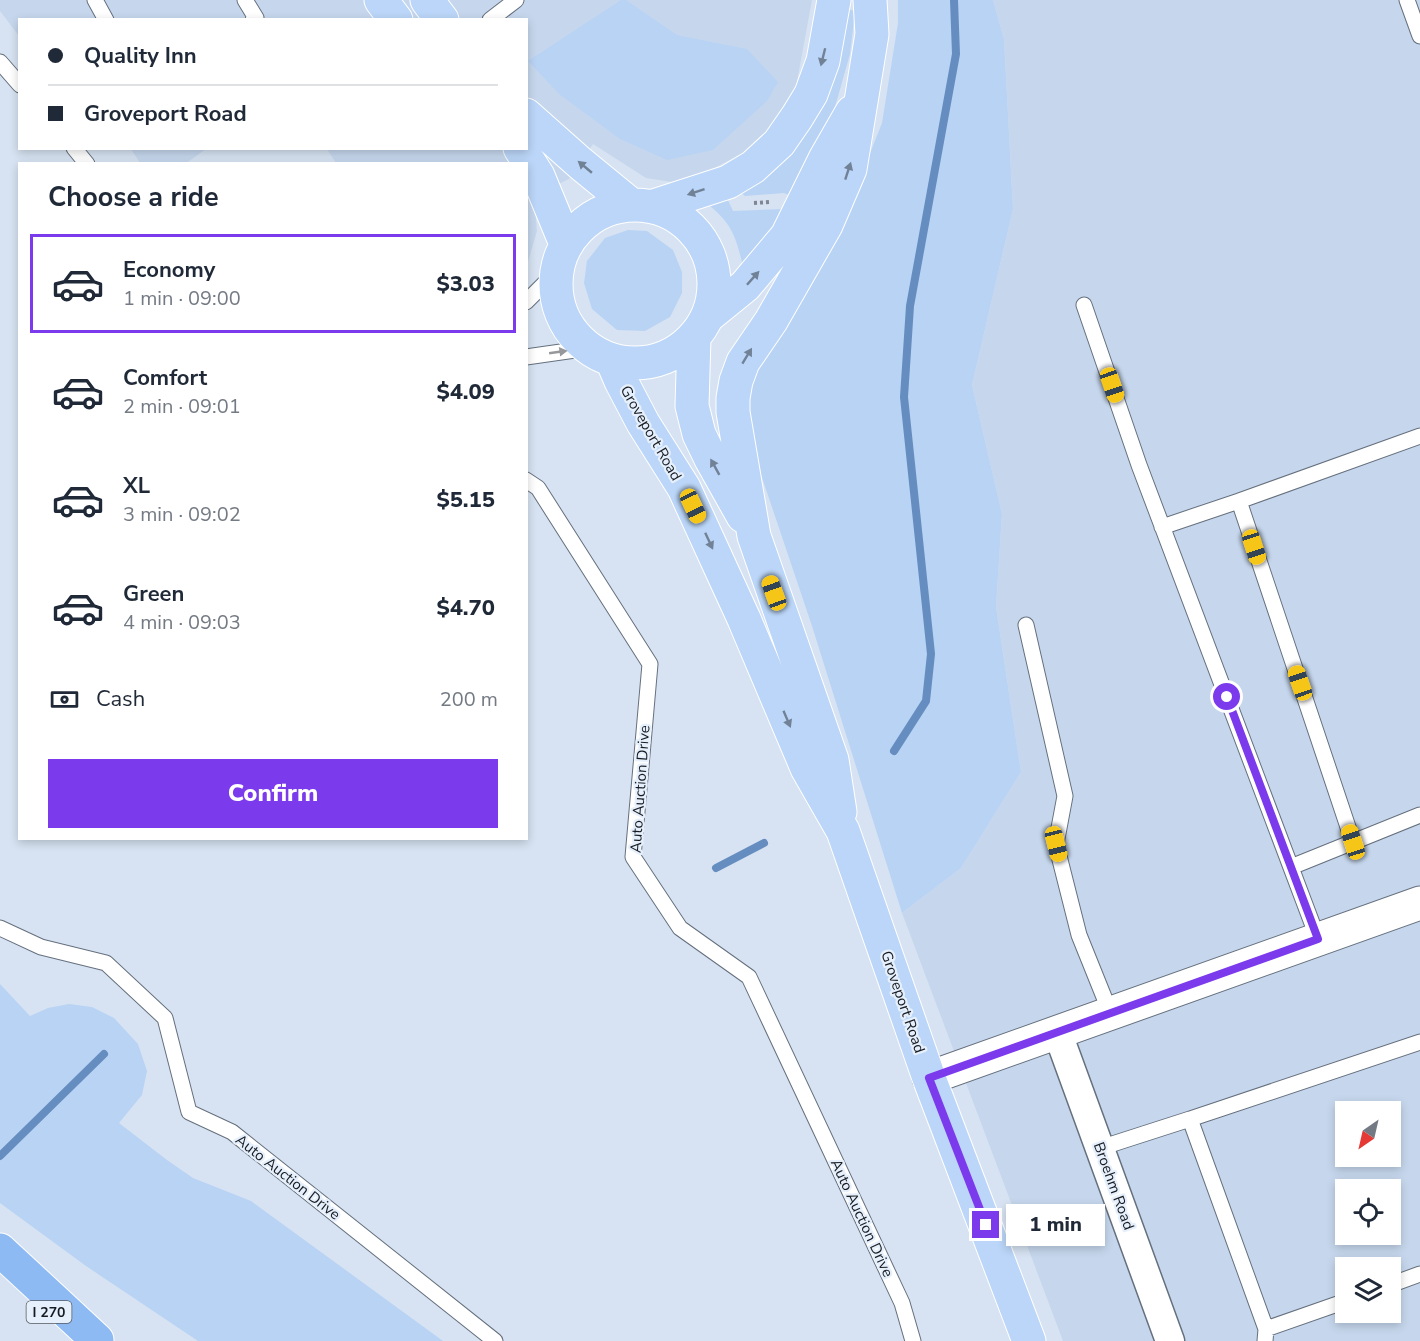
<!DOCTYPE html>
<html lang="en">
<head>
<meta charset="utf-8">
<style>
	body { margin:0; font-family:"Nunito Sans",sans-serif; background:#f2f2f3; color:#1f2937; height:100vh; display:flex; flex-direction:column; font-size:22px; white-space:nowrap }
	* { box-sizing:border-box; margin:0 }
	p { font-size:20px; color:#747a83 }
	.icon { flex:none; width:33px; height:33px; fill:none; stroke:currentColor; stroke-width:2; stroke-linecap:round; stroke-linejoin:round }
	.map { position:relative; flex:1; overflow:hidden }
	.drawer { position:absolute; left:18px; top:162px; width:510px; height:678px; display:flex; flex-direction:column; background:#fff; border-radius:0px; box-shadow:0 3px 9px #0003 }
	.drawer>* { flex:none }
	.top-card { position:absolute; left:18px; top:18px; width:510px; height:132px; border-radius:0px; box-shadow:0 3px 9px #0003; display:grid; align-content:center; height:132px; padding:0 30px; background:#fff }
	.needle { width:39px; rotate:214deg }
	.controls { position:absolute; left:1335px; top:1101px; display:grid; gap:12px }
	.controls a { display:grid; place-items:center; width:66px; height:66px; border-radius:0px; background:#fff; box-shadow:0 3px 9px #0003; font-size:30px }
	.end { position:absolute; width:27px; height:27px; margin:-14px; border:8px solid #7c3aed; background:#fff; box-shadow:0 0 0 3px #fff }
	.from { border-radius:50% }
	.bubble { position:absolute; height:42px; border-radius:0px; background:#fff; box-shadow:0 3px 9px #0003; font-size:20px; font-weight:800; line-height:42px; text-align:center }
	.car { position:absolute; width:18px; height:36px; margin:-18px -9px; border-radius:8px; box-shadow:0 0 4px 2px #0007; background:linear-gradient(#f5c518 24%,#345 0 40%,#f5c518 0 76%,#345 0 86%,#f5c518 0) }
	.top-card b { display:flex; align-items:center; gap:21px; height:57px; font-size:22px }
	.top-card b+b { border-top:2px solid #e0e1e3 }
	.top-card i { width:15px; height:15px; background:#1f2937 }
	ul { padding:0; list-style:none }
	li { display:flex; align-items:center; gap:18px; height:99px; margin:0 12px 9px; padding:0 18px; border:3px solid transparent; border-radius:0px }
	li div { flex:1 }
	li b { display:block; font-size:22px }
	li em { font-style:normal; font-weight:800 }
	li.active { border-color:#7c3aed }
	li>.icon { width:54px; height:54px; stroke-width:1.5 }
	h2 { padding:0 30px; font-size:27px; line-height:72px }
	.pay { display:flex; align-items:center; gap:15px; height:66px; padding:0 30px; font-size:22px }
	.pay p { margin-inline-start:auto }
	.primary-button { display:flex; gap:12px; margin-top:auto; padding:12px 30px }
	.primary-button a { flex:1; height:69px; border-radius:0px; background:#7c3aed; color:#fff; font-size:24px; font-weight:800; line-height:69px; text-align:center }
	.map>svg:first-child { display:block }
</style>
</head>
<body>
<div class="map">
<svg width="1420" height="1341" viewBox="0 0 1420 1341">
	<rect width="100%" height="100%" fill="#d7e3f2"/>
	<path fill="#c6d7ed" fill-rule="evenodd" d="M0,0H812L796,87L761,143L685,184L646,178L593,144L569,179L534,196L537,231L527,265L526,164L336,163L327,149L526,148V20H20L19,36L0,11Z
		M993,0H1420V1341H1063L902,913L961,868L1021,772L996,607L1002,514L972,385L1013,209L1004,39ZM1346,1112H1390V1156H1346ZM1346,1190H1390V1234H1346ZM1346,1268H1390V1312H1346Z
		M131,149H206L185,164L140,163Z"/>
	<path fill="#b9d3f4" d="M621,0H626L677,35L747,49L778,82L767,101L713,150L667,160L620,139L559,94L528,61Z
		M898,0H993L1004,39L1013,209L972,385L1002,514L996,607L1021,772L961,868L902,913L812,626L746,430L751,368L844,219L882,123L898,23Z
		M847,9L855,11L850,54L835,107L821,145L796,198L784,193L745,196L739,191Z
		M727,198L733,211L783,209L788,212L743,266C736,238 733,225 710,206Z
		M628,230L647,231L673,250L682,272V293L670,317L645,331L617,330L592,309L584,283L587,261L605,238Z
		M0,984L30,1016L48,1008L69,1004L92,1007L114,1018L138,1044L147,1071L142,1095L119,1123L167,1160L193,1178L251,1201L443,1341H198L86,1266L0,1203Z"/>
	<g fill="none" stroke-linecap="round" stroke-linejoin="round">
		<path stroke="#668dbf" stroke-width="8" d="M894,751L926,701L931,654L904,397L910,306L956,54L954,0
			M716,868L764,843
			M0,1156L104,1054"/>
		<g stroke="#65707e" stroke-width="17">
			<path id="service" d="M95,0L106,20
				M245,0L256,18L253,20
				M1407,0L1420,36
				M490,20L516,0
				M0,62L20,85
				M74,148L87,164
				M526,302L556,272
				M1084,305L1139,465L1318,939
				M526,357L589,348
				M526,480L538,488L650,664L633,857L680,928L749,977L902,1303L913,1341
				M1239,501L1420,436
				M1162,527L1239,501L1353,842
				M1026,625L1065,796L1056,844L1079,935L1110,1012
				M1291,867L1420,815
				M0,928L41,947L106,963L165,1018L189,1112L232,1132L495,1341
				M1100,1148L1190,1119
				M1390,1285L1420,1274
				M1266,1329L1346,1301
				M1265,1341L1266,1329L1190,1119L1420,1042"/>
		</g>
		<g stroke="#65707e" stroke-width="31">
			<path id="minor" d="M1057,1031L1170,1341"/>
		</g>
		<g stroke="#65707e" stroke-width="35">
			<path id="tertiary" d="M929,1078L1420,903"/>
		</g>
		<g stroke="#fff" stroke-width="35">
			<path id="primary" d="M381,0L396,20
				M427,0L442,20
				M526,115L580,163L630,204
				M520,148L538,176L566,244
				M556 284a79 79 0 1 1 158 0a79 79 0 1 1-158 0Z
				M654,206L728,182L753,167L779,143L797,117L811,94L823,61L834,0
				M708,316L745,286L787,236L825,159L852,112
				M694,337L692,406L699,434L711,459L743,516
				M612,360L621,381L643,423L684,488L744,619L807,768L843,831L929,1078L1029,1341
				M840,812L832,760L754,536L733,412V398L736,381L743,362L771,321L826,225L850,169L872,34L870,0"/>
		</g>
		<g stroke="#fff" stroke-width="35">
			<path id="motorway" d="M0,1250L97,1340"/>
		</g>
		<path stroke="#7f8792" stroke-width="4" stroke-dasharray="3 3" stroke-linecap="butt" d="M754,203L770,202"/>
		<use href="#service" stroke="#fff" stroke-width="15"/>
		<use href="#minor" stroke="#fff" stroke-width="28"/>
		<use href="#tertiary" stroke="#fff" stroke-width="33"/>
		<use href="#primary" stroke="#bbd6f8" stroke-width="33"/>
		<use href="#motorway" stroke="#8ebaf3" stroke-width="33"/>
	</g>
	<defs><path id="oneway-solid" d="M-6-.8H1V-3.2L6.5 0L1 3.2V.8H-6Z" transform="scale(1.5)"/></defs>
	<g fill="#718297">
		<use href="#oneway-solid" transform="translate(823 57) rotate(104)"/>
		<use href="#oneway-solid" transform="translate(585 167) rotate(-140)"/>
		<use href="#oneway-solid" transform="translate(848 171) rotate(-72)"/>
		<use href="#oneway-solid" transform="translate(696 192) rotate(162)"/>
		<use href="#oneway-solid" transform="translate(753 278) rotate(-48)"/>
		<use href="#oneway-solid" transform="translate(747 356) rotate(-59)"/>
		<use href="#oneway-solid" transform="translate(715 467) rotate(-119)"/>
		<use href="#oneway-solid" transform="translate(709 541) rotate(65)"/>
		<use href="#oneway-solid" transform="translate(787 719) rotate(67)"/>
	</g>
	<use fill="#97989b" href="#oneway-solid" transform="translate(558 352) rotate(-8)"/>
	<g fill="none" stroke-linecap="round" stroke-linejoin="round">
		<path stroke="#7c3aed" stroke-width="8" d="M986,1225L929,1078L1318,939L1227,697"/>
	</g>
	<g text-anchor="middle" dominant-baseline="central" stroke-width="4.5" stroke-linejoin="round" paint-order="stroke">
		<rect fill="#e6f0fc" stroke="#555b63" stroke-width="1.5" x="26.5" y="1301" width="45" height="22" rx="4.5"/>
		<g font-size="14" font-weight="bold" fill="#171b21">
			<text x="49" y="1312">I 270</text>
		</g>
		<g font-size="15" fill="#171b21" stroke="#e6f0fc">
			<text transform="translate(651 433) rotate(60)">Groveport Road</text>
			<text transform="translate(640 789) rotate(-86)">Auto Auction Drive</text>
			<text transform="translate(903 1002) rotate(71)">Groveport Road</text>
			<text transform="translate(288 1177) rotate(38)">Auto Auction Drive</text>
			<text transform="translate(1114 1186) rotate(70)">Broehm Road</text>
			<text transform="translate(862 1218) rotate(65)">Auto Auction Drive</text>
		</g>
	</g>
</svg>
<div class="controls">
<a><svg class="needle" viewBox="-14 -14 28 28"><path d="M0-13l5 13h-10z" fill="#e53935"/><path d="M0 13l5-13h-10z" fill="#747a83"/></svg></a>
<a><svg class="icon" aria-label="locate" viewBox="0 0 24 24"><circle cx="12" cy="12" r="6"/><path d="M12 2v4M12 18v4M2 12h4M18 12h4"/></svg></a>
<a><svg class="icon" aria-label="layers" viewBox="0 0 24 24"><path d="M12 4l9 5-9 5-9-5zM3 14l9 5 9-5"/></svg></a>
</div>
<i class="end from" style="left:1227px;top:697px"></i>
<i class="end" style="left:986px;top:1225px"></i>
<div class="bubble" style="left:1006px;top:1204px;width:99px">1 min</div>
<i class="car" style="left:1112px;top:385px;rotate:161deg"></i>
<i class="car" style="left:693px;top:506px;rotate:155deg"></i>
<i class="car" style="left:1254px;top:547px;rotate:162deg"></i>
<i class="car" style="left:774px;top:593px;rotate:340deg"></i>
<i class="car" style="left:1300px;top:683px;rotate:341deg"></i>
<i class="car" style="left:1353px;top:842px;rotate:342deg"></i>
<i class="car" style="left:1056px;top:844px;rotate:166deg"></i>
<div class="top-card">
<b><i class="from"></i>Quality Inn</b>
<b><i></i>Groveport Road</b>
</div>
<section class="drawer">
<h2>Choose a ride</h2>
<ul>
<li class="active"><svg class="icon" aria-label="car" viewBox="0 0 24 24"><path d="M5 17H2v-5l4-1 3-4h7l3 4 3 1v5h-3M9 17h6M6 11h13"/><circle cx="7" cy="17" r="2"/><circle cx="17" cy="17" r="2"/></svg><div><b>Economy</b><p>1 min · 09:00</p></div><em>$3.03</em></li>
<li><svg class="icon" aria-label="car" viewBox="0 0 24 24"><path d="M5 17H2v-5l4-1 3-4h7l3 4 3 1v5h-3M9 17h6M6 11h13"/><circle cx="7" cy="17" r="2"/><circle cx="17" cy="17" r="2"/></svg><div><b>Comfort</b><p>2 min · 09:01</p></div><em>$4.09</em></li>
<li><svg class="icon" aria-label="car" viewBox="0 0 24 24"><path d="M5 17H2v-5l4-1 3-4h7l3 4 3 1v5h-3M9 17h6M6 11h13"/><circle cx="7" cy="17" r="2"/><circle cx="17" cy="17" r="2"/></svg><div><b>XL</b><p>3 min · 09:02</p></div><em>$5.15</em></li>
<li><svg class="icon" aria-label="car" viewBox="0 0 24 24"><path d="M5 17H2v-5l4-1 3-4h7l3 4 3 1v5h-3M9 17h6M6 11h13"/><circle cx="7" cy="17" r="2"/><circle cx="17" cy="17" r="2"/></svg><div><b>Green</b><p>4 min · 09:03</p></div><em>$4.70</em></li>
</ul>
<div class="pay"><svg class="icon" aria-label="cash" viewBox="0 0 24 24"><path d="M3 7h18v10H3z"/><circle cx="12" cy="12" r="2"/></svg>Cash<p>200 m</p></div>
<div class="primary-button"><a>Confirm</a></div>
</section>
</div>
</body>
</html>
